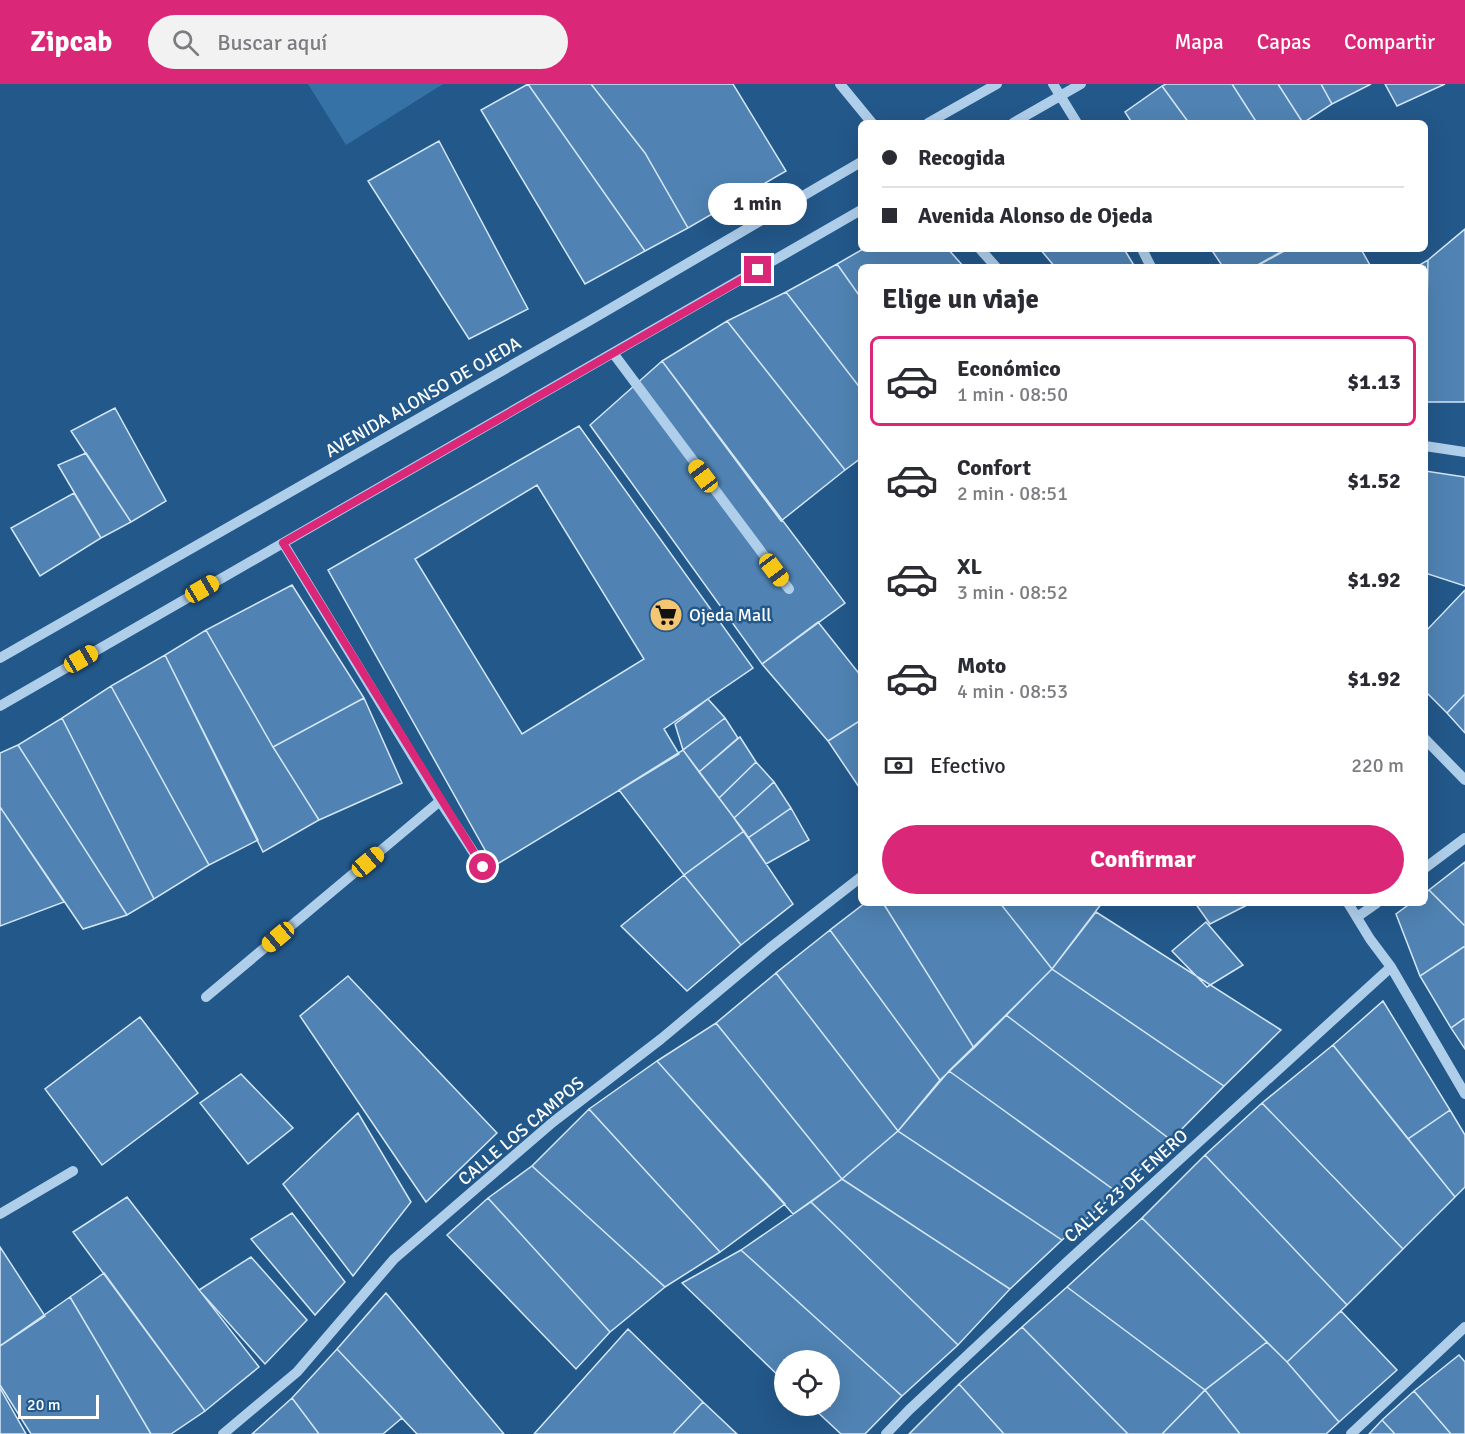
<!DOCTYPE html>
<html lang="es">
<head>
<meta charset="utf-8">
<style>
	body { margin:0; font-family:Signika,sans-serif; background:#f2f2f3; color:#2b2b33; height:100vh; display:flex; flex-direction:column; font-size:22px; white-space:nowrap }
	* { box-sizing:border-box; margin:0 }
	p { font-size:20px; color:#7c7c81 }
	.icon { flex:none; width:33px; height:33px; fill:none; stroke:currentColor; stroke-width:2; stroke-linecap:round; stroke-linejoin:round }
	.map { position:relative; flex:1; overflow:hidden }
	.side { position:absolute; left:858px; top:180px; width:570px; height:642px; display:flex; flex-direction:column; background:#fff; border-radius:9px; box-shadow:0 6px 24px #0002 }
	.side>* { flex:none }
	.hud { position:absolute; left:858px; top:36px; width:570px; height:132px; border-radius:9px; box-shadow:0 6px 24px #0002; display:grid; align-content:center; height:132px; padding:0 24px; background:#fff }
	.fabs { position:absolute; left:774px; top:1266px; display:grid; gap:12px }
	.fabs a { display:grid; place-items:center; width:66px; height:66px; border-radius:50%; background:#fff; box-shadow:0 6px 24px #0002; font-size:30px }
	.scale { position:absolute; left:18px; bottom:15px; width:81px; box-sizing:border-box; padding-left:6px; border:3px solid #fff; border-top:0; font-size:16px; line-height:21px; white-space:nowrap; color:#fff; -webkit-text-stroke:4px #23588a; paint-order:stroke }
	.end { position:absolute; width:27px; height:27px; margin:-14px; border:8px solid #db2777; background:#fff; box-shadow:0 0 0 3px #fff }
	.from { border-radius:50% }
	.bubble { position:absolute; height:42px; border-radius:21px; background:#fff; box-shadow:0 6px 24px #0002; font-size:20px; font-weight:800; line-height:42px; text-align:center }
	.car { position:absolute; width:18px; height:36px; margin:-18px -9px; border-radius:8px; box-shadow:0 0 4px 2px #0007; background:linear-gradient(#f5c518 24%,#345 0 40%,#f5c518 0 76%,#345 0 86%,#f5c518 0) }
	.hud b { display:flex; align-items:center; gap:21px; height:57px; font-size:22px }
	.hud b+b { border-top:2px solid #e1e1e2 }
	.hud i { width:15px; height:15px; background:#2b2b33 }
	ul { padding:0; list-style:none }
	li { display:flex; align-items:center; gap:18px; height:90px; margin:0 12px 9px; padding:0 12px; border:3px solid transparent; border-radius:9px }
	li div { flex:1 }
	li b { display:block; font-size:22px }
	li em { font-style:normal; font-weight:800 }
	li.selected { border-color:#db2777 }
	li>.icon { width:54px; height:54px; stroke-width:1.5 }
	h2 { padding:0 24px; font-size:27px; line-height:72px }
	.pay { display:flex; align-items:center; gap:15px; height:66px; padding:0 24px; font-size:22px }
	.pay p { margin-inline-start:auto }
	.primary-button { display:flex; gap:12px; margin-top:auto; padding:12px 24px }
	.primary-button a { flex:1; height:69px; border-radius:36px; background:#db2777; color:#fff; font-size:24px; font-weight:800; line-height:69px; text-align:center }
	header { display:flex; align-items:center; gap:36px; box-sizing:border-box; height:84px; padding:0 30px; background:#db2777; color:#fff }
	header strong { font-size:28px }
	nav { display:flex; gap:33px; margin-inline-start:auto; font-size:21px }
	.search { width:420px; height:54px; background:#f2f2f3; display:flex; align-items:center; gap:15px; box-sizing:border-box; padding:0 21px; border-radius:33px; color:#7c7c81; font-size:22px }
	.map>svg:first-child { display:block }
</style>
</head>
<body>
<header>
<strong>Zipcab</strong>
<div class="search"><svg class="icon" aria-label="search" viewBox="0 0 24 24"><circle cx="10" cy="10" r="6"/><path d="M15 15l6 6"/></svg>Buscar aquí</div>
<nav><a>Mapa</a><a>Capas</a><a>Compartir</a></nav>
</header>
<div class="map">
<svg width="1465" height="1350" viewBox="0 0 1465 1350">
	<rect width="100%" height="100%" fill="#23588a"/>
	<path fill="#3772a7" d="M308,0H443L346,61Z"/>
	<path fill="#5083b3" stroke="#d4e7f8" stroke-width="1.5" fill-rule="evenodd" d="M528,0H591L645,69L688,144L645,167Z
		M528,0L645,167L585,200L481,26Z
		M591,0H733L786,87L688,144L645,69Z
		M1166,0H1232L1257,39H1189L1162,2Z
		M1232,0H1278L1303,39H1257Z
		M1278,0H1321L1332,20L1303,39Z
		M1321,0H1371L1332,20Z
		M1385,0H1445L1397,22Z
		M1162,2L1189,39H1132L1125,28Z
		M439,57L528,225L469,255L368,97Z
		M1465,145V318H1425L1428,176Z
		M863,165H948L964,183H861V214L837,180Z
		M1040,165H1124L1135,183H1055Z
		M1211,165H1286L1254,183H1223Z
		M1288,165H1361L1371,183H1255Z
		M1428,176L1425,308V183H1416Z
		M837,180L861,214V305L786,208Z
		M786,208L861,305V374L845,386L727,237Z
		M727,237L845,386L781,437L662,277Z
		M662,277L845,519L762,580L590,341Z
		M115,324L166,417L131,438L71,347Z
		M579,342L753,584L664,645L679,670L494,782L328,486ZM537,401L644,575L522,650L415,475Z
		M86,369L131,438L101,454L58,381Z
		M1425,387L1465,393V502L1425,489Z
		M74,409L101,454L40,492L11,444Z
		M292,501L364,614L273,663L206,546Z
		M1465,506V610L1447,629L1425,607V548Z
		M818,538L861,592V636L828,657L762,580Z
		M206,546L273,663L319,736L263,768L165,571Z
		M165,571L258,756L209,781L111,602Z
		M111,602L209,781L154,815L62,634Z
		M1465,610V649L1447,629Z
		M364,614L402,699L319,736L273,663Z
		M708,615L725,634L683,666L675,640Z
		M62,634L154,815L127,831L18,661Z
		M725,634L738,654L699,688L683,666Z
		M861,636V706L828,657Z
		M740,653L756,678L719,714L699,688Z
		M18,661L127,831L83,845L0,723V669Z
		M683,666L744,747L684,791L619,706Z
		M756,678L774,698L734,734L719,714Z
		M774,698L791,724L748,754L734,734Z
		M0,723L64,818L0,842Z
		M791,724L809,756L766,780L748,754Z
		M744,747L793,820L741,861L684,791Z
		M1465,778V842L1429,806Z
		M684,791L741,861L687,907L621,842Z
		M1429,806L1465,842V862L1420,892L1396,830L1411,819H1425V809Z
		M865,819H883L974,964L940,996L830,846Z
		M883,819H1000L1052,885L974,964Z
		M1000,819H1102L1052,885Z
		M1195,819H1251L1210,840Z
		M1096,828L1281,946L1224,1002L1052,885Z
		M1206,838L1243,881L1207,903L1172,867Z
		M830,846L940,996L898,1047L776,889Z
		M1465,862V934L1451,944L1420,892Z
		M1052,885L1224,1002L1171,1056L1006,931Z
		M776,889L898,1047L842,1095L716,939Z
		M348,892L497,1049L426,1118L300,932Z
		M1383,917L1450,1026L1408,1055L1333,961Z
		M1006,931L1171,1056L1117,1108L949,987Z
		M140,933L198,1009L102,1081L45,1005Z
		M1465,934V965L1451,944Z
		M716,939L842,1095L793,1130L657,977Z
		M1333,961L1455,1113L1403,1165L1262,1019Z
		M657,977L785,1120L720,1168L589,1025Z
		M949,987L1117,1108L1062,1156L898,1047Z
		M241,990L293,1044L248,1080L200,1019Z
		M1262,1019L1403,1165L1347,1221L1205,1071Z
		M589,1025L720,1168L665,1203L532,1082Z
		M1450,1026L1465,1051V1103L1455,1113L1408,1055Z
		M358,1029L411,1118L353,1192L283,1100Z
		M898,1047L1062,1156L1010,1205L842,1095Z
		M1205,1071L1347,1221L1287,1278L1142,1134Z
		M532,1082L665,1203L610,1248L488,1114Z
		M842,1095L1010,1205L958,1261L811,1118Z
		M127,1113L259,1283L205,1327L73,1148Z
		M488,1114L610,1248L576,1285L447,1151Z
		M811,1118L958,1261L902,1312L741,1166Z
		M292,1129L345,1198L315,1231L251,1155Z
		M1142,1134L1267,1258L1205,1306L1067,1203Z
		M0,1163L45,1232L0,1262Z
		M741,1166L902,1312L865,1350H841L811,1322H830V1276H784V1297L682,1199Z
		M251,1173L307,1236L265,1280L199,1206Z
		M104,1189L205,1327L171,1350H151L70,1213Z
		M1067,1203L1205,1306L1162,1350H1128L1022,1243Z
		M386,1209L504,1350H417L337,1265Z
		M70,1213L151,1350H31L0,1301V1262Z
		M1341,1227L1397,1286L1339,1338L1287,1278Z
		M1022,1243L1128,1350H1004L959,1300Z
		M628,1245L703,1318L673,1350H534Z
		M1267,1258L1287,1278L1339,1338L1326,1350H1240L1205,1306Z
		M337,1265L402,1334L383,1350H319L292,1314Z
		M1459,1271L1465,1278V1350H1451L1414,1307Z
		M959,1300L1004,1350H909Z
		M0,1304L26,1350H0Z
		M1205,1306L1240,1350H1162Z
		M1414,1307L1451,1350H1395L1382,1336Z
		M292,1314L319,1350H252Z
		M703,1318L737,1350H673Z
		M1382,1336L1395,1350H1369Z"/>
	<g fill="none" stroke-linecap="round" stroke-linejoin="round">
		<path stroke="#afceea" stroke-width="10" d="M840,0L872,39
			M1053,0L1077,39
			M928,39L997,0
			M1013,39L1081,0
			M980,165L996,183
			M1142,165L1151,183
			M613,269L789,505
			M1425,362L1465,368
			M283,459L440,717L483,783
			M0,574L589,237L861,78
			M0,622L861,126
			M1425,655L1465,696
			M1425,784L1465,754
			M1348,819L1370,855L1391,883L1465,1010
			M1357,833L1377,819
			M206,913L440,717
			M0,1130L73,1087
			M223,1350L297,1288L394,1175L553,1038L661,955L770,864L861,793
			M886,1350L909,1326L1067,1178L1391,883
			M1351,1350L1465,1243"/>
	</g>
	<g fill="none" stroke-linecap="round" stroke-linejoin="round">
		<path stroke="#db2777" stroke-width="8" d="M483,783L283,459L758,186"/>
	</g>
	<defs>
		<g id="supermarket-disc" transform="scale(1.725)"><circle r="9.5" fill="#f5c672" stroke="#23588a"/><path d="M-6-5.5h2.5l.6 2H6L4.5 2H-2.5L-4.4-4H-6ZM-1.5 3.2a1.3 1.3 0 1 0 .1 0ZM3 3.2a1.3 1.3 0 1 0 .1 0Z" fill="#111"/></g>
	</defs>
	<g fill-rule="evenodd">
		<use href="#supermarket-disc" x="666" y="531"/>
	</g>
	<g text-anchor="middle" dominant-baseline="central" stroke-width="5" stroke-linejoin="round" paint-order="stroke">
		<g font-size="18" fill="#fff" stroke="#23588a">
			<text transform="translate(423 313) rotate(-30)">AVENIDA ALONSO DE OJEDA</text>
			<text transform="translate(521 1047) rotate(-40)">CALLE LOS CAMPOS</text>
			<text transform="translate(1126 1102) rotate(-42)">CALLE 23 DE ENERO</text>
		</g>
		<g font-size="18" fill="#fff" stroke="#23588a" text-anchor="start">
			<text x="689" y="531">Ojeda Mall</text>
		</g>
	</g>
</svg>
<div class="fabs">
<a><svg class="icon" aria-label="locate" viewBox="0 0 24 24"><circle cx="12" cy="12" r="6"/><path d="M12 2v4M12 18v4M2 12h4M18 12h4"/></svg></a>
</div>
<div class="scale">20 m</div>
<i class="end from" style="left:483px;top:783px"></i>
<i class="end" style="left:758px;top:186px"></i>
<div class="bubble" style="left:708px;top:99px;width:99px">1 min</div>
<i class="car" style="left:703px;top:392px;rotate:323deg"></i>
<i class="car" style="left:774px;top:486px;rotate:143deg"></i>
<i class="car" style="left:202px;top:505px;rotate:60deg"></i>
<i class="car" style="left:81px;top:575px;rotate:60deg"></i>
<i class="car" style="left:368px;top:778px;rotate:50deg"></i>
<i class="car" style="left:278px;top:853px;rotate:230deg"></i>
<div class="hud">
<b><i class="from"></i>Recogida</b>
<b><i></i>Avenida Alonso de Ojeda</b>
</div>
<section class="side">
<h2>Elige un viaje</h2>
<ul>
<li class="selected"><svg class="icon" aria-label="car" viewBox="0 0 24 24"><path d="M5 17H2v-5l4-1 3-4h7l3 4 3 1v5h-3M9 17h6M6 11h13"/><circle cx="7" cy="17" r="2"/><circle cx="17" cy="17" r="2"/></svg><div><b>Económico</b><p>1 min · 08:50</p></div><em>$1.13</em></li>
<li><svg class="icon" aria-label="car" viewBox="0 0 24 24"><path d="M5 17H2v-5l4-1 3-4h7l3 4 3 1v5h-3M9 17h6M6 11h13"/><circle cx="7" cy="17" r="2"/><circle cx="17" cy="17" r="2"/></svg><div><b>Confort</b><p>2 min · 08:51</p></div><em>$1.52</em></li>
<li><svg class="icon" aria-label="car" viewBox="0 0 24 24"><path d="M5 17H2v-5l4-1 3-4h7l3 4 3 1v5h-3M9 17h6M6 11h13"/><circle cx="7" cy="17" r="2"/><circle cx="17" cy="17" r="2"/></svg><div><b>XL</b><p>3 min · 08:52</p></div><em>$1.92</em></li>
<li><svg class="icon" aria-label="car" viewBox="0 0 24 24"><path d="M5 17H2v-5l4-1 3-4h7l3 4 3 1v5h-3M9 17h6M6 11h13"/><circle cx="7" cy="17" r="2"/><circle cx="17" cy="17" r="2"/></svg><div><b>Moto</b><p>4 min · 08:53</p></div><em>$1.92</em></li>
</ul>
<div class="pay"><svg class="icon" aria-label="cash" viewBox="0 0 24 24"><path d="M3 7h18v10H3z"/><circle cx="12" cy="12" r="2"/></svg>Efectivo<p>220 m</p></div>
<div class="primary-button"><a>Confirmar</a></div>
</section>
</div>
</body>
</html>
